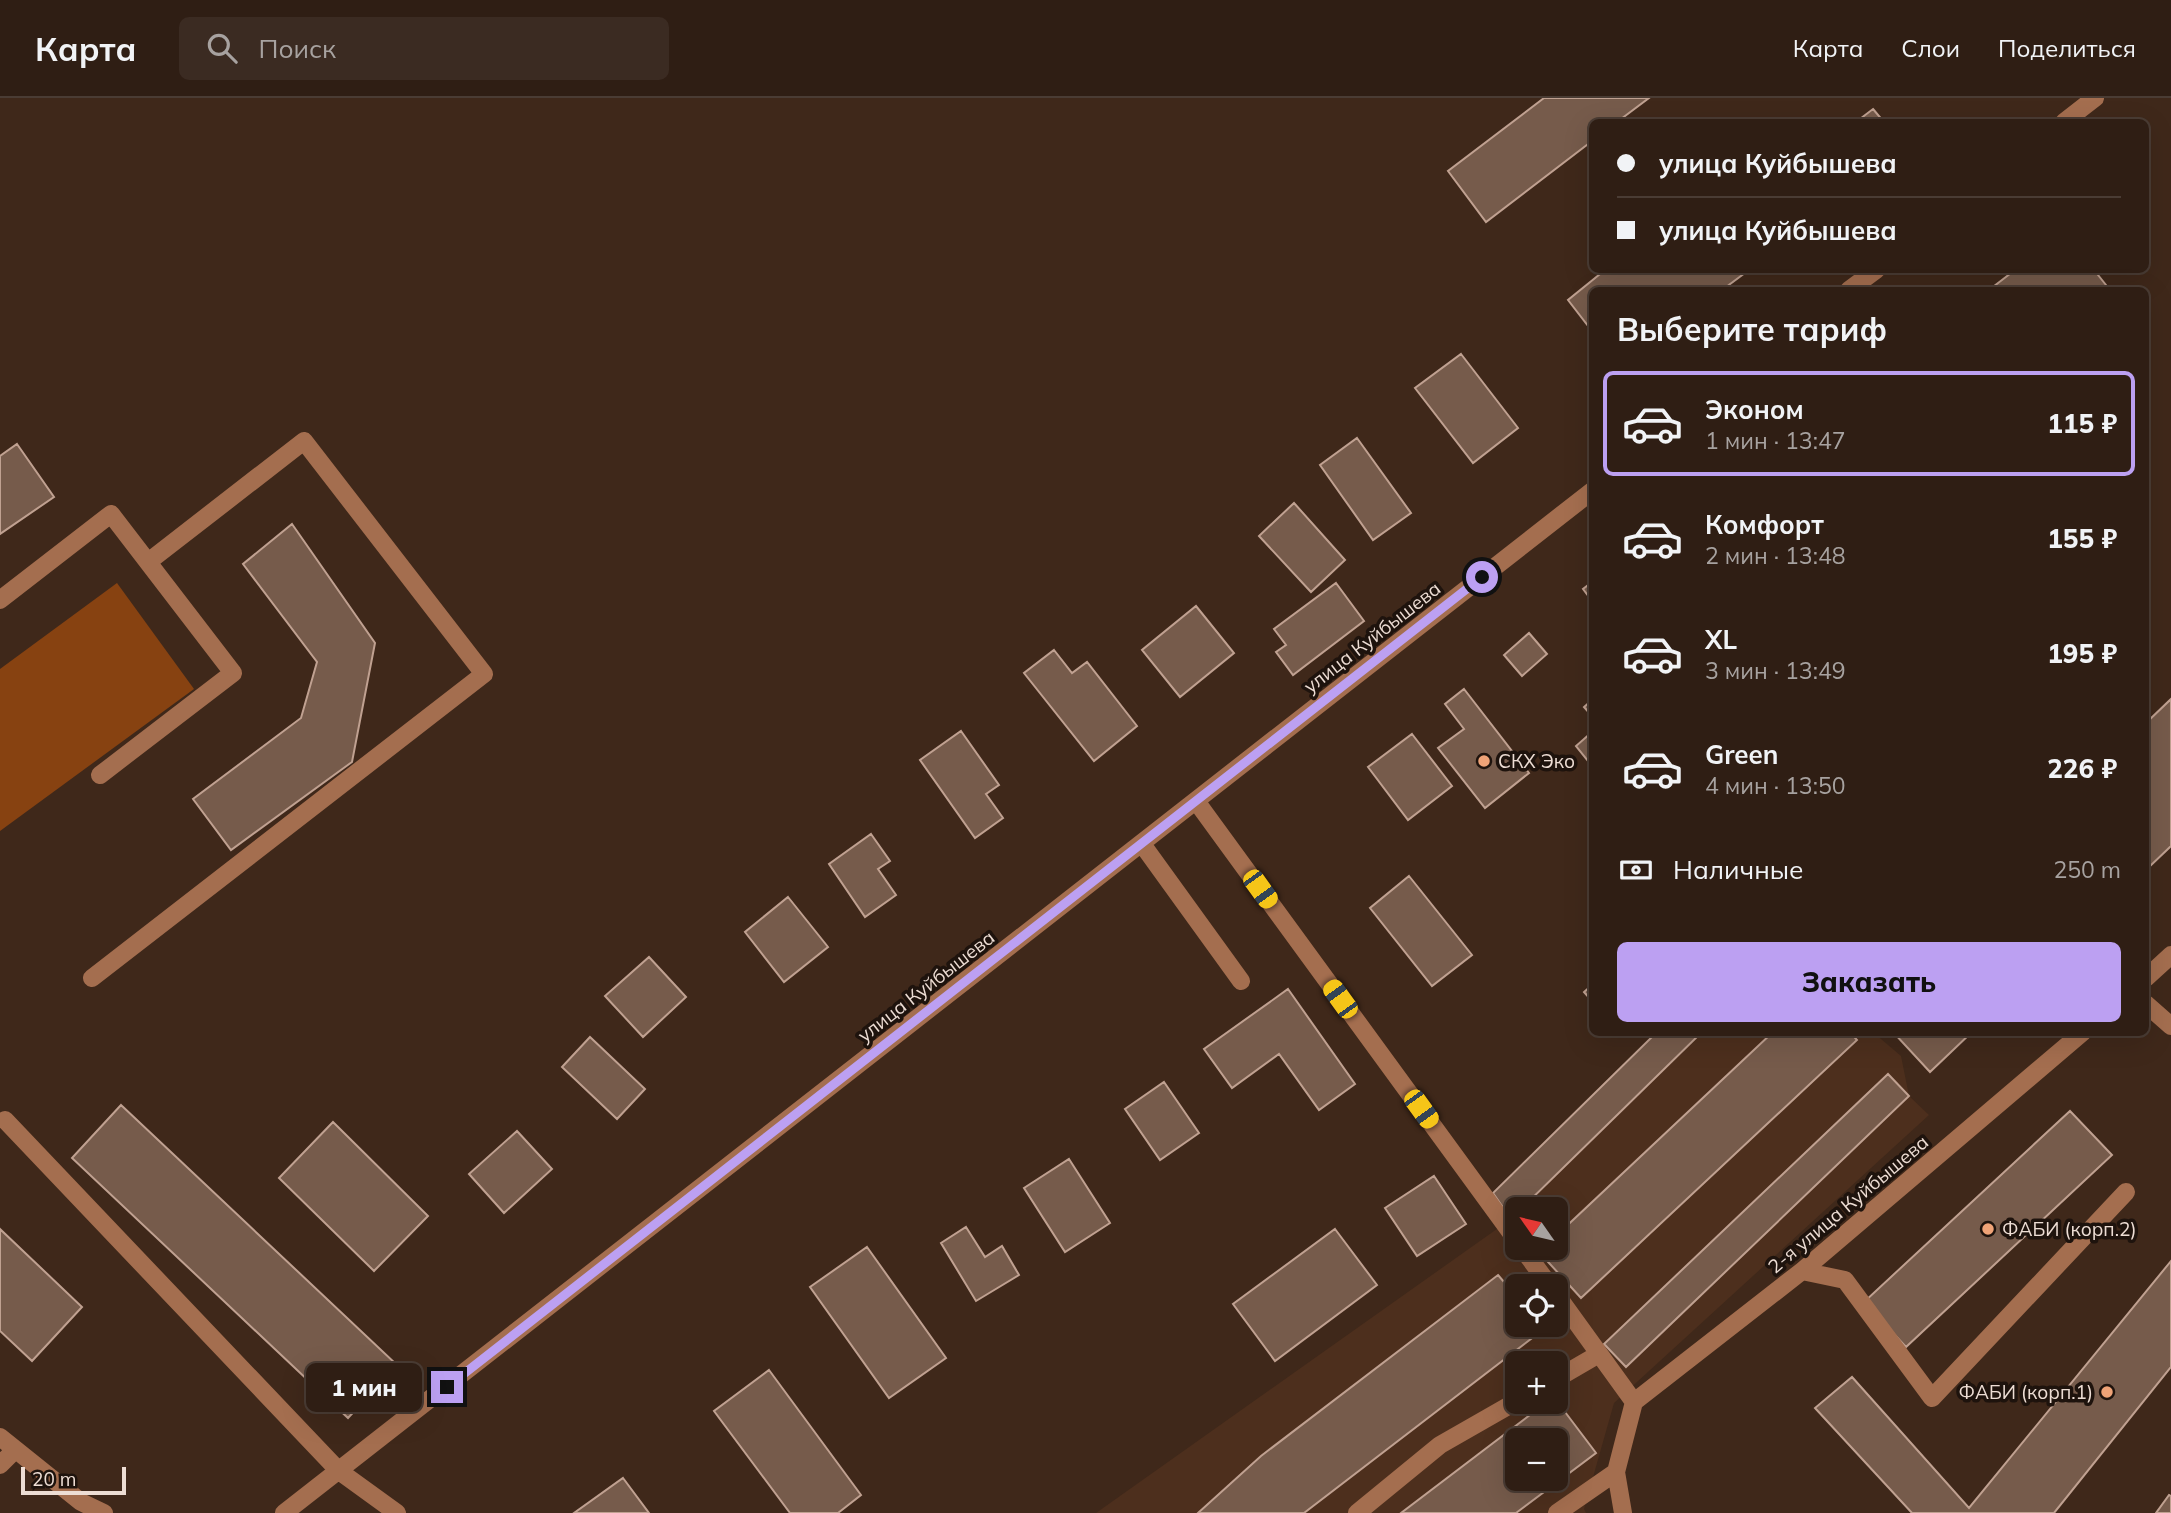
<!DOCTYPE html>
<html lang="ru">
<head>
<meta charset="utf-8">
<style>
	body { margin:0; font-family:Mulish,sans-serif; background:#3b2b22; color:#f1f3f6; height:100vh; display:flex; flex-direction:column; font-size:26px; white-space:nowrap }
	* { box-sizing:border-box; margin:0 }
	p { font-size:23px; color:#a7a2a0 }
	.icon { flex:none; width:38px; height:38px; fill:none; stroke:currentColor; stroke-width:2; stroke-linecap:round; stroke-linejoin:round }
	.map { position:relative; flex:1; overflow:hidden }
	.side { position:absolute; left:1589px; top:189px; width:560px; height:749px; display:flex; flex-direction:column; background:#2f1e14; border-radius:10px; box-shadow:0 7px 28px #0002,0 0 0 2px #4a3c34 }
	.side>* { flex:none }
	.top-card { position:absolute; left:1589px; top:21px; width:560px; height:154px; border-radius:10px; box-shadow:0 7px 28px #0002,0 0 0 2px #4a3c34; display:grid; align-content:center; height:154px; padding:0 28px; background:#2f1e14 }
	.needle { width:46px; rotate:304deg }
	.fabs { position:absolute; left:1505px; top:1099px; display:grid; gap:14px }
	.fabs a { display:grid; place-items:center; width:63px; height:63px; border-radius:10px; background:#2f1e14; box-shadow:0 7px 28px #0002,0 0 0 2px #4a3c34; font-size:35px }
	.scale { position:absolute; left:21px; bottom:18px; width:105px; box-sizing:border-box; padding-left:7px; border:4px solid #edddd4; border-top:0; font-size:19px; line-height:24px; white-space:nowrap; color:#edddd4; -webkit-text-stroke:5px #1e130d; paint-order:stroke }
	.end { position:absolute; width:32px; height:32px; margin:-16px; border:9px solid #bca0f2; background:#111; box-shadow:0 0 0 4px #111 }
	.from { border-radius:50% }
	.bubble { position:absolute; height:49px; border-radius:10px; background:#2f1e14; box-shadow:0 7px 28px #0002,0 0 0 2px #4a3c34; font-size:23px; font-weight:800; line-height:49px; text-align:center }
	.car { position:absolute; width:21px; height:42px; margin:-21px -10px; border-radius:9px; box-shadow:0 0 5px 2px #0007; background:linear-gradient(#f5c518 24%,#345 0 40%,#f5c518 0 76%,#345 0 86%,#f5c518 0) }
	.top-card b { display:flex; align-items:center; gap:24px; height:66px; font-size:26px }
	.top-card b+b { border-top:2px solid #4a3c34 }
	.top-card i { width:18px; height:18px; background:#f1f3f6 }
	ul { padding:0; list-style:none }
	li { display:flex; align-items:center; gap:21px; height:105px; margin:0 14px 10px; padding:0 14px; border:4px solid transparent; border-radius:10px }
	li div { flex:1 }
	li b { display:block; font-size:26px }
	li em { font-style:normal; font-weight:800 }
	li.on { border-color:#bca0f2 }
	li>.icon { width:63px; height:63px; stroke-width:1.5 }
	h2 { padding:0 28px; font-size:32px; line-height:84px }
	.pay { display:flex; align-items:center; gap:18px; height:77px; padding:0 28px; font-size:26px }
	.pay p { margin-inline-start:auto }
	.cta { display:flex; gap:14px; margin-top:auto; padding:14px 28px }
	.cta a { flex:1; height:80px; border-radius:10px; background:#bca0f2; color:#111; font-size:28px; font-weight:800; line-height:80px; text-align:center }
	header { display:flex; align-items:center; gap:42px; box-sizing:border-box; height:98px; padding:0 35px; background:#2f1e14; border-bottom:2px solid #4a3c34 }
	header strong { font-size:33px }
	nav { display:flex; gap:38px; margin-inline-start:auto; font-size:24px }
	.search { width:490px; height:63px; background:#3b2b22; display:flex; align-items:center; gap:18px; box-sizing:border-box; padding:0 24px; border-radius:10px; color:#a7a2a0; font-size:26px }
	.map>svg:first-child { display:block }
</style>
</head>
<body>
<header>
<strong>Карта</strong>
<div class="search"><svg class="icon" aria-label="search" viewBox="0 0 24 24"><circle cx="10" cy="10" r="6"/><path d="M15 15l6 6"/></svg>Поиск</div>
<nav><a>Карта</a><a>Слои</a><a>Поделиться</a></nav>
</header>
<div class="map">
<svg width="2171" height="1415" viewBox="0 0 2171 1415">
	<rect width="100%" height="100%" fill="#3f281a"/>
	<path fill="#4d2f1d" fill-rule="evenodd" d="M1657,935H1874L1901,958L1909,998L1929,1017L1614,1305L1584,1411L1586,1415H1096L1511,1121L1493,1095ZM1517,1111H1556V1150H1517ZM1517,1188H1556V1227H1517ZM1517,1265H1556V1304H1517ZM1517,1342H1556V1381H1517Z"/>
	<path fill="#874211" d="M117,485L194,591L0,733V571Z"/>
	<path fill="#765b4b" stroke="#c0a191" stroke-width="2" fill-rule="evenodd" d="M1544,0H1649L1617,24H1592V43L1486,124L1448,73Z
		M1873,11L1884,24H1856Z
		M1605,172H1749L1722,192H1592V233L1568,202Z
		M2015,172H2094L2106,187L2100,192H1989Z
		M1461,256L1518,330L1473,365L1415,290Z
		M1357,340L1411,415L1373,442L1320,367Z
		M17,346L54,399L0,436V358Z
		M1294,405L1345,462L1311,494L1259,438Z
		M292,426L375,545L352,664L231,752L193,701L301,620L317,564L243,466Z
		M1592,484V503L1583,491Z
		M1336,485L1364,523L1293,577L1276,554L1286,547L1274,531Z
		M1196,508L1234,555L1180,599L1142,552Z
		M1529,535L1547,556L1522,578L1504,557Z
		M1054,552L1072,575L1087,564L1137,628L1094,663L1024,575Z
		M1464,591L1529,675L1485,710L1438,650L1464,631L1445,606Z
		M2171,601V748L2146,772V625Z
		M1592,602V618L1584,609Z
		M961,633L999,687L986,696L1003,720L975,740L920,662Z
		M1592,634V668L1576,648Z
		M1412,636L1452,688L1408,722L1368,669Z
		M871,736L890,763L878,771L896,797L865,819L829,766Z
		M1409,778L1472,857L1432,888L1370,810Z
		M788,799L828,849L784,884L745,834Z
		M649,859L686,899L643,939L605,898Z
		M1592,887V903L1584,894Z
		M1288,891L1355,986L1319,1012L1279,956L1232,990L1204,951Z
		M1657,934H1702L1521,1111H1517V1115L1511,1121L1493,1095Z
		M1773,934H1850L1857,942L1581,1200L1539,1154L1544,1150H1556V1138Z
		M1893,934H1972L1930,974Z
		M590,939L645,991L617,1021L562,969Z
		M1888,976L1909,998L1626,1269L1604,1246Z
		M1164,984L1199,1035L1160,1062L1125,1011Z
		M121,1007L397,1267L348,1320L72,1060Z
		M2070,1013L2112,1057L1906,1249L1864,1204Z
		M333,1024L428,1118L374,1173L279,1080Z
		M517,1033L552,1071L504,1115L469,1076Z
		M1069,1061L1110,1125L1065,1154L1024,1090Z
		M1434,1078L1466,1126L1417,1158L1385,1110Z
		M966,1129L985,1159L1002,1148L1019,1177L976,1203L941,1145Z
		M0,1131L82,1209L32,1263L0,1233Z
		M1335,1131L1377,1187L1275,1263L1233,1206Z
		M867,1149L946,1260L889,1300L810,1189Z
		M2171,1163V1269L2054,1415H1912L1815,1310L1852,1279L1969,1410Z
		M1498,1177L1517,1199V1227H1541L1544,1231L1304,1415H1198L1261,1358Z
		M769,1272L861,1397L838,1415H790L714,1313Z
		M1556,1302L1596,1355L1516,1415H1401L1547,1304H1556ZM1517,1342H1556V1381H1517Z
		M623,1380L649,1415H574Z
		M2169,1397L2171,1398V1415H2156Z"/>
	<g fill="none" stroke-linecap="round" stroke-linejoin="round">
		<path stroke="#a46e4f" stroke-width="18" d="M2064,24L2095,0
			M1849,192L1876,172
			M0,502L111,416L233,575L100,677
			M1196,703L1517,1143
			M1142,746L1241,883
			M92,880L484,576L304,343L148,464
			M2146,880L2171,857
			M2146,906L2171,928
			M5,1022L339,1373L397,1415
			M1522,1150L1550,1188
			M1802,1173L1845,1182L1932,1300L2126,1094
			M1556,1196L1634,1304
			M1556,1281L1599,1256
			M1634,1304L1802,1173L2083,934
			M0,1339L81,1404L104,1415
			M0,1367L15,1352
			M284,1415L1592,393
			M1357,1415L1440,1347L1517,1303
			M1557,1415L1616,1374
			M1623,1415L1616,1374L1634,1304"/>
	</g>
	<g fill="none" stroke-linecap="round" stroke-linejoin="round">
		<path stroke="#bca0f2" stroke-width="9" d="M447,1289L1482,479"/>
	</g>
	<g fill="#efa377" stroke="#1e130d" stroke-width="2.5">
		<circle cx="1484" cy="663" r="7"/>
		<circle cx="1988" cy="1131" r="7"/>
		<circle cx="2107" cy="1294" r="7"/>
	</g>
	<g text-anchor="middle" dominant-baseline="central" stroke-width="7" stroke-linejoin="round" paint-order="stroke">
		<g font-size="19" fill="#edddd4" stroke="#1e130d">
			<text transform="translate(1372 539) rotate(-38)">улица Куйбышева</text>
			<text transform="translate(926 888) rotate(-38)">улица Куйбышева</text>
			<text transform="translate(1848 1106) rotate(-40)">2-я улица Куйбышева</text>
		</g>
		<g font-size="19" fill="#edddd4" stroke="#1e130d" text-anchor="start">
			<text x="1498" y="663">СКХ Эко</text>
			<text x="2002" y="1131">ФАБИ (корп.2)</text>
			<text x="2093" y="1294" text-anchor="end">ФАБИ (корп.1)</text>
		</g>
	</g>
</svg>
<div class="fabs">
<a><svg class="needle" viewBox="-14 -14 28 28"><path d="M0-13l5 13h-10z" fill="#e53935"/><path d="M0 13l5-13h-10z" fill="#a7a2a0"/></svg></a>
<a><svg class="icon" aria-label="locate" viewBox="0 0 24 24"><circle cx="12" cy="12" r="6"/><path d="M12 2v4M12 18v4M2 12h4M18 12h4"/></svg></a>
<a>+</a>
<a>−</a>
</div>
<div class="scale">20 m</div>
<i class="end from" style="left:1482px;top:479px"></i>
<i class="end" style="left:447px;top:1289px"></i>
<div class="bubble" style="left:306px;top:1265px;width:116px">1 мин</div>
<i class="car" style="left:1260px;top:791px;rotate:144deg"></i>
<i class="car" style="left:1340px;top:901px;rotate:324deg"></i>
<i class="car" style="left:1421px;top:1011px;rotate:144deg"></i>
<div class="top-card">
<b><i class="from"></i>улица Куйбышева</b>
<b><i></i>улица Куйбышева</b>
</div>
<section class="side">
<h2>Выберите тариф</h2>
<ul>
<li class="on"><svg class="icon" aria-label="car" viewBox="0 0 24 24"><path d="M5 17H2v-5l4-1 3-4h7l3 4 3 1v5h-3M9 17h6M6 11h13"/><circle cx="7" cy="17" r="2"/><circle cx="17" cy="17" r="2"/></svg><div><b>Эконом</b><p>1 мин · 13:47</p></div><em>115 ₽</em></li>
<li><svg class="icon" aria-label="car" viewBox="0 0 24 24"><path d="M5 17H2v-5l4-1 3-4h7l3 4 3 1v5h-3M9 17h6M6 11h13"/><circle cx="7" cy="17" r="2"/><circle cx="17" cy="17" r="2"/></svg><div><b>Комфорт</b><p>2 мин · 13:48</p></div><em>155 ₽</em></li>
<li><svg class="icon" aria-label="car" viewBox="0 0 24 24"><path d="M5 17H2v-5l4-1 3-4h7l3 4 3 1v5h-3M9 17h6M6 11h13"/><circle cx="7" cy="17" r="2"/><circle cx="17" cy="17" r="2"/></svg><div><b>XL</b><p>3 мин · 13:49</p></div><em>195 ₽</em></li>
<li><svg class="icon" aria-label="car" viewBox="0 0 24 24"><path d="M5 17H2v-5l4-1 3-4h7l3 4 3 1v5h-3M9 17h6M6 11h13"/><circle cx="7" cy="17" r="2"/><circle cx="17" cy="17" r="2"/></svg><div><b>Green</b><p>4 мин · 13:50</p></div><em>226 ₽</em></li>
</ul>
<div class="pay"><svg class="icon" aria-label="cash" viewBox="0 0 24 24"><path d="M3 7h18v10H3z"/><circle cx="12" cy="12" r="2"/></svg>Наличные<p>250 m</p></div>
<div class="cta"><a>Заказать</a></div>
</section>
</div>
</body>
</html>
